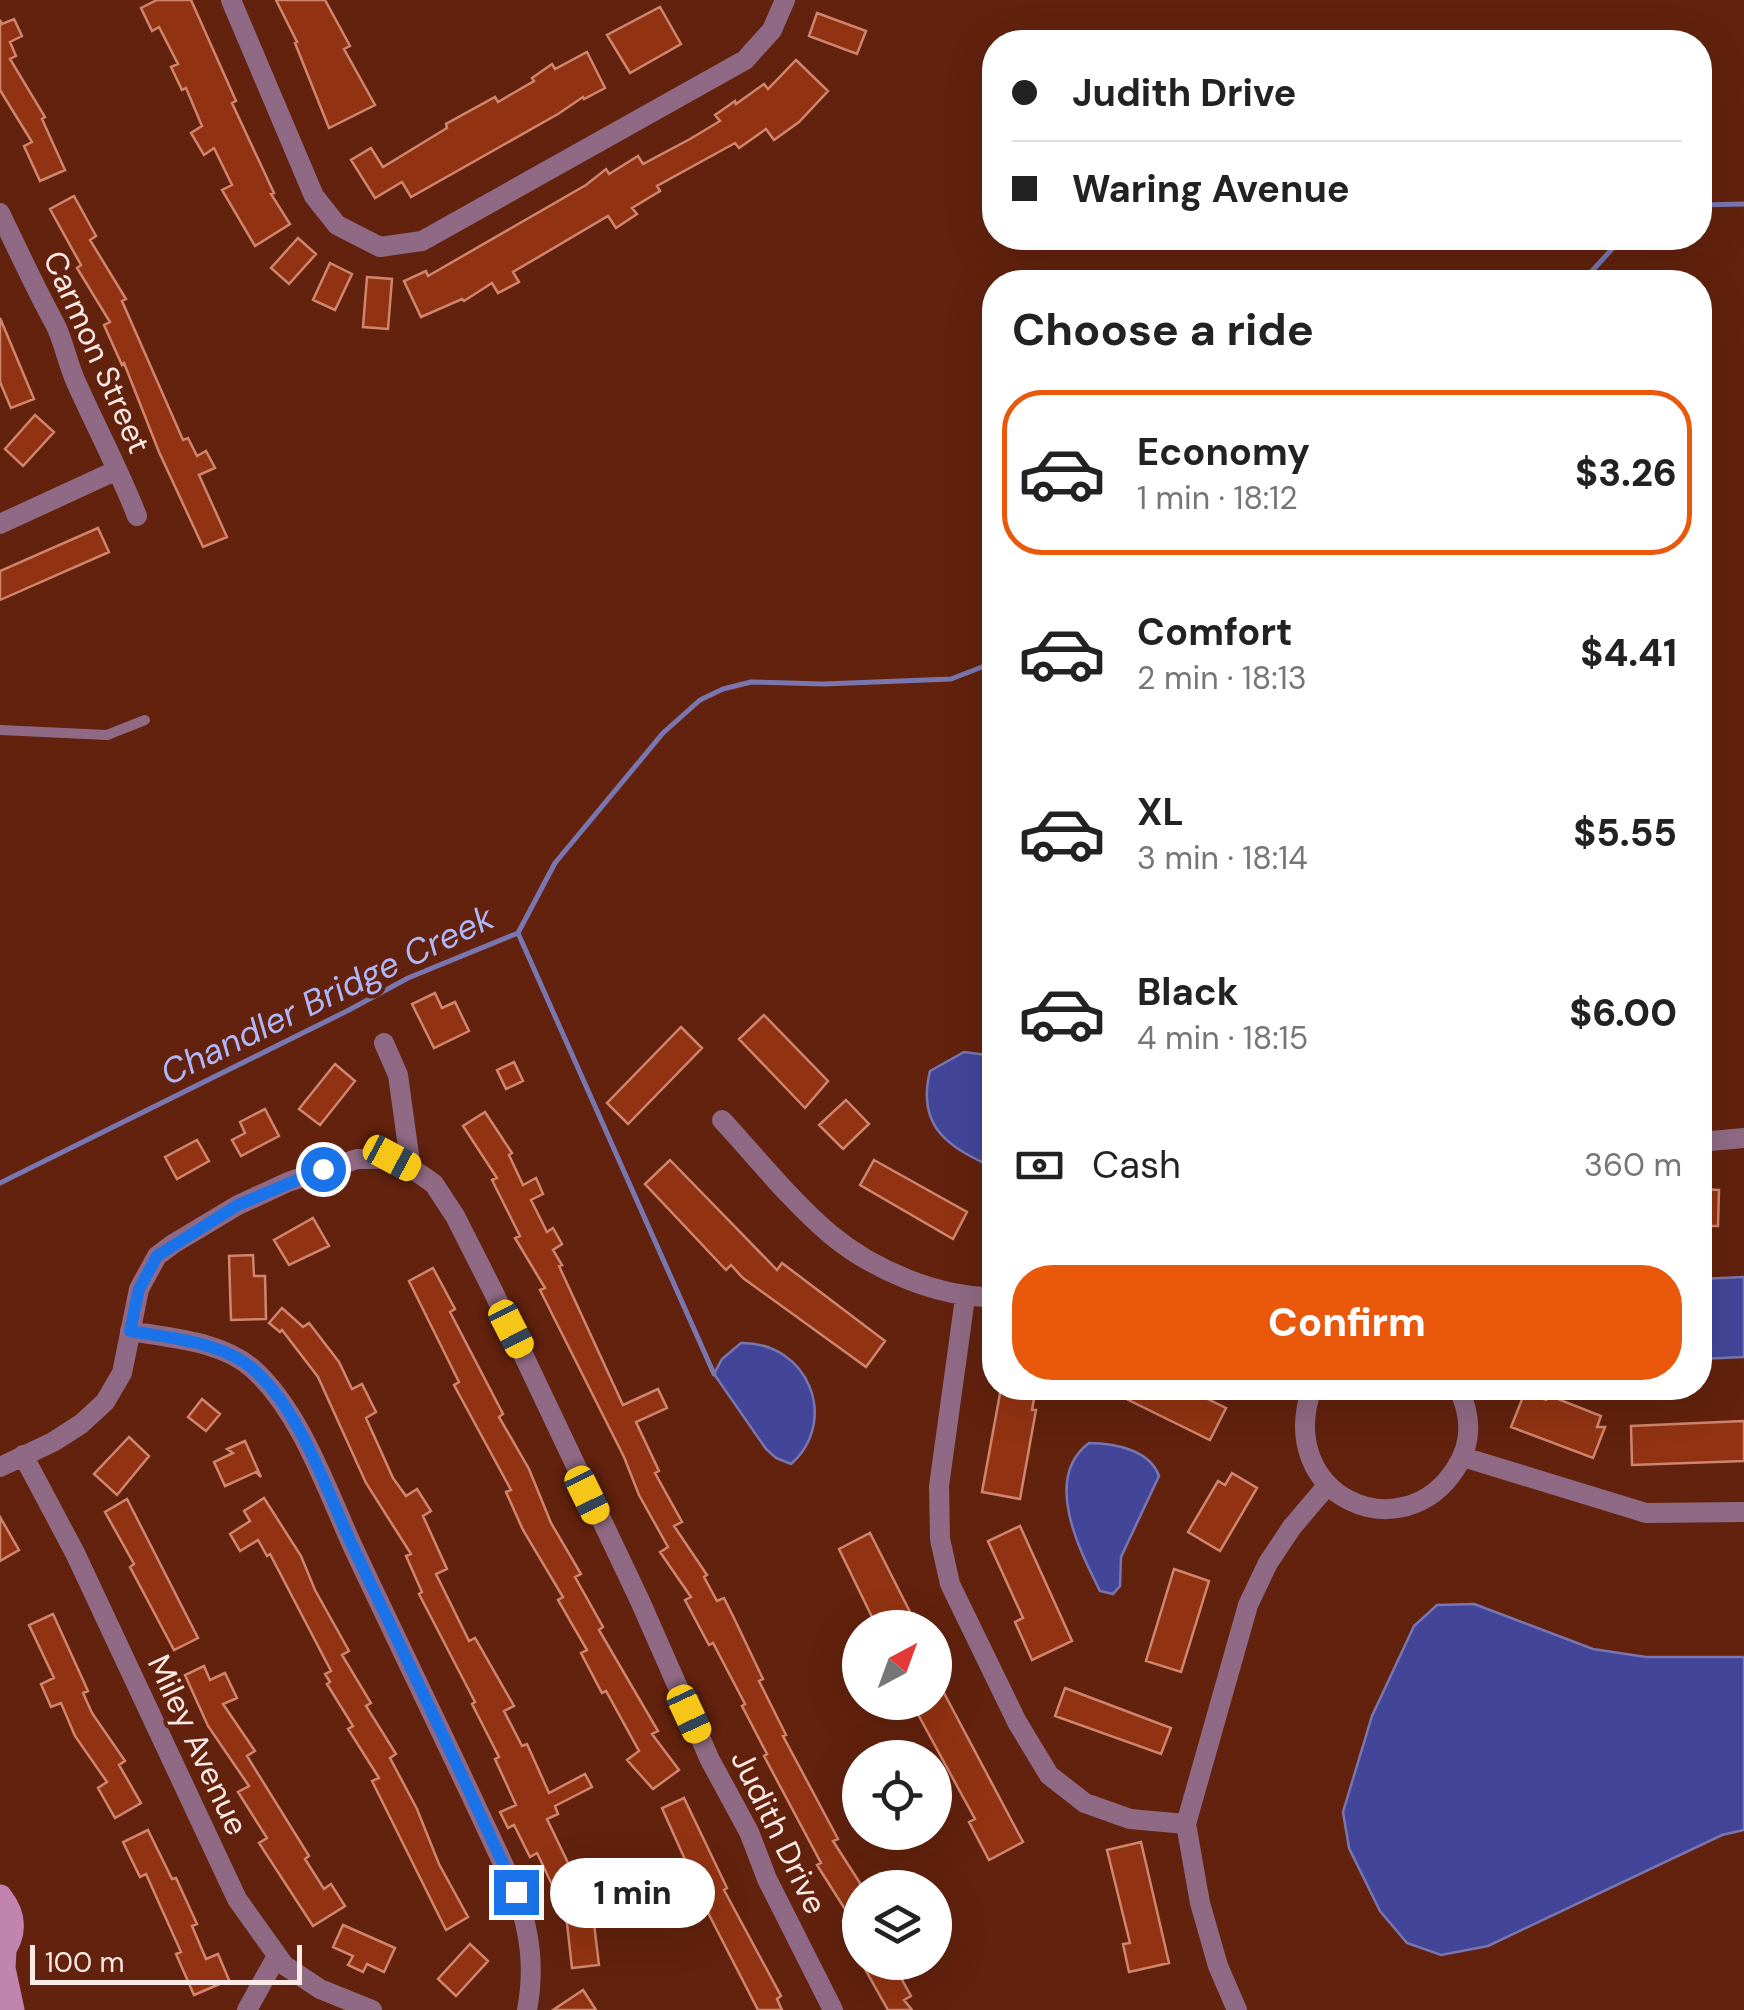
<!DOCTYPE html>
<html lang="en">
<head>
<meta charset="utf-8">
<style>
	body { margin:0; font-family:"DM Sans",sans-serif; background:#f2f2f2; color:#222; height:100vh; display:flex; flex-direction:column; font-size:38px; white-space:nowrap }
	* { box-sizing:border-box; margin:0 }
	p { font-size:32px; color:#767676 }
	.icon { flex:none; width:55px; height:55px; fill:none; stroke:currentColor; stroke-width:2; stroke-linecap:round; stroke-linejoin:round }
	.map { position:relative; flex:1; overflow:hidden }
	.drawer { position:absolute; left:982px; top:270px; width:730px; height:1130px; display:flex; flex-direction:column; background:#fff; border-radius:40px; box-shadow:0 10px 40px #0002 }
	.drawer>* { flex:none }
	.top-card { position:absolute; left:982px; top:30px; width:730px; height:220px; border-radius:40px; box-shadow:0 10px 40px #0002; display:grid; align-content:center; height:220px; padding:0 30px; background:#fff }
	.needle { width:65px; rotate:41deg }
	.controls { position:absolute; left:842px; top:1610px; display:grid; gap:20px }
	.controls a { display:grid; place-items:center; width:110px; height:110px; border-radius:50%; background:#fff; box-shadow:0 10px 40px #0002; font-size:50px }
	.scale { position:absolute; left:30px; bottom:25px; width:272px; box-sizing:border-box; padding-left:10px; border:5px solid #fbeae5; border-top:0; font-size:28px; line-height:35px; white-space:nowrap; color:#fbeae5; -webkit-text-stroke:8px #62220d; paint-order:stroke }
	.end { position:absolute; width:45px; height:45px; margin:-22px; border:12px solid #1a73e8; background:#fff; box-shadow:0 0 0 5px #fff }
	.from { border-radius:50% }
	.bubble { position:absolute; height:70px; border-radius:35px; background:#fff; box-shadow:0 10px 40px #0002; font-size:32px; font-weight:800; line-height:70px; text-align:center }
	.car { position:absolute; width:30px; height:60px; margin:-30px -15px; border-radius:12px; box-shadow:0 0 8px 2px #0007; background:linear-gradient(#f5c518 24%,#345 0 40%,#f5c518 0 76%,#345 0 86%,#f5c518 0) }
	.top-card b { display:flex; align-items:center; gap:35px; height:95px; font-size:38px }
	.top-card b+b { border-top:2px solid #e0e0e0 }
	.top-card i { width:25px; height:25px; background:#222 }
	ul { padding:0; list-style:none }
	li { display:flex; align-items:center; gap:30px; height:165px; margin:0 20px 15px; padding:0 10px; border:5px solid transparent; border-radius:40px }
	li div { flex:1 }
	li b { display:block; font-size:38px }
	li em { font-style:normal; font-weight:800 }
	li.selected { border-color:#ea580c }
	li>.icon { width:90px; height:90px; stroke-width:1.5 }
	h2 { padding:0 30px; font-size:45px; line-height:120px }
	.pay { display:flex; align-items:center; gap:25px; height:110px; padding:0 30px; font-size:38px }
	.pay p { margin-inline-start:auto }
	.primary-button { display:flex; gap:20px; margin-top:auto; padding:20px 30px }
	.primary-button a { flex:1; height:115px; border-radius:40px; background:#ea580c; color:#fff; font-size:40px; font-weight:800; line-height:115px; text-align:center }
	.map>svg:first-child { display:block }
</style>
</head>
<body>
<div class="map">
<svg width="1744" height="2010" viewBox="0 0 1744 2010">
	<rect width="100%" height="100%" fill="#62220d"/>
	<path fill="#434599" stroke="#7a76b0" stroke-width="2.5" d="M964,1052L995,1056V1168C949,1148 916,1127 930,1071Z
		M1744,1277V1357L1700,1359V1279Z
		M741,1343C808,1342 840,1420 791,1464L776,1458L766,1449L714,1374L722,1359Z
		M1089,1443C1114,1443 1150,1450 1159,1476L1121,1557L1120,1586L1113,1594L1100,1591C1080,1551 1042,1478 1089,1443Z
		M1474,1604L1593,1649L1646,1657H1744V1830L1722,1835L1488,1946L1441,1955L1407,1943L1380,1911L1349,1848L1343,1812L1372,1716L1414,1626L1437,1605Z"/>
	<g fill="none" stroke-linecap="round" stroke-linejoin="round">
		<path stroke="#7a76b0" stroke-width="5" d="M1700,205L1744,204
			M1582,282L1622,238
			M518,933L714,1374
			M0,1183L349,1010L408,978L518,933L555,863L663,733L700,700L723,689L751,682L824,684L951,679L995,662"/>
	</g>
	<path fill="#913312" stroke="#d0856e" stroke-width="2.5" d="M157,0H191L236,101L232,103L274,193L271,194L290,224L255,246L222,190L232,185L214,148L204,155L191,133L202,126L186,88L182,90L171,67L178,64L159,27L152,31L141,8Z
		M276,0H325L350,46L344,49L375,105L329,128L295,43L297,42Z
		M660,7L681,44L630,73L607,35Z
		M817,13L866,31L857,54L809,36Z
		M14,19L22,36L10,42L16,56L10,59L45,117L42,119L65,170L40,181L24,146L32,142L0,90V20L2,24Z
		M587,52L605,88L584,99L583,97L558,114L411,197L402,182L375,198L351,160L371,148L383,167L447,128L446,124L495,97L498,102L534,81L532,78L552,64L555,69Z
		M796,60L828,91L799,122L774,140L766,129L739,148L735,143L657,186L660,191L632,208L637,214L616,228L608,216L513,272L519,282L498,293L492,283L464,301L462,299L421,317L404,281L426,271L428,276L586,185L606,169L609,174L638,156L643,164L690,139L720,121L715,115L735,101L736,104L764,84L768,89Z
		M74,196L96,236L90,240L126,299L122,301L183,440L188,438L197,456L206,451L215,468L199,475L227,537L203,547L159,452L124,363L122,365L104,325L110,322L77,268L81,265L50,209Z
		M298,238L316,254L289,284L271,268Z
		M330,263L352,274L335,310L313,300Z
		M367,277L392,279L388,329L363,327Z
		M0,318L34,399L11,408L0,382Z
		M35,415L54,432L23,466L5,449Z
		M98,528L109,552L0,600V571Z
		M435,993L442,1008L455,1002L469,1031L434,1048L412,1004Z
		M764,1015L828,1081L805,1108L739,1039Z
		M681,1027L702,1048L628,1124L607,1103Z
		M514,1062L523,1081L506,1089L497,1070Z
		M335,1064L355,1081L320,1125L299,1109Z
		M846,1100L869,1124L843,1149L819,1125Z
		M265,1109L279,1136L241,1156L232,1140L245,1133L240,1122Z
		M485,1112L512,1153L509,1155L523,1185L536,1178L543,1194L531,1200L547,1232L553,1228L562,1244L553,1250L562,1265L559,1266L623,1405L658,1389L667,1408L636,1422L659,1471L655,1473L682,1522L674,1526L707,1575L704,1577L717,1601L724,1598L733,1616L763,1679L759,1681L786,1735L783,1736L838,1839L833,1841L860,1883V1950L843,1921L850,1917L817,1865L821,1863L764,1756L767,1754L742,1706L745,1704L713,1643L709,1645L685,1600L691,1597L660,1552L668,1547L639,1495L624,1457L540,1290L545,1288L515,1238L520,1236L492,1180L497,1178L463,1126Z
		M197,1140L209,1161L177,1179L165,1157Z
		M670,1160L777,1270L782,1263L885,1341L866,1367L743,1278L731,1265L726,1270L645,1184Z
		M874,1160L967,1212L953,1239L860,1185Z
		M1700,1189L1719,1190L1718,1226H1700Z
		M313,1218L329,1246L289,1265L274,1240Z
		M253,1255L254,1276H265L266,1319L231,1320L229,1256Z
		M433,1268L455,1309L450,1312L503,1414L499,1417L529,1469L551,1523L581,1574L575,1577L603,1627L599,1630L658,1731L652,1734L679,1770L653,1789L627,1760L639,1751L606,1691L602,1693L581,1653L587,1650L558,1600L563,1597L523,1530L506,1492L511,1490L454,1385L459,1382L409,1281Z
		M282,1308L303,1327L309,1323L339,1362L352,1389L362,1384L376,1412L366,1418L393,1478L406,1496L417,1489L431,1511L423,1516L447,1569L436,1574L469,1641L475,1638L514,1706L504,1711L522,1746L527,1744L549,1793L585,1774L592,1787L555,1806L558,1814L547,1819L593,1915L599,1965L572,1968L566,1914L537,1853L530,1857L514,1825L508,1828L500,1812L516,1805L495,1759L499,1757L472,1704L475,1702L419,1594L422,1592L406,1556L411,1554L366,1483L318,1377L282,1330L280,1332L269,1323Z
		M1001,1388H1036L1032,1410H1036L1020,1499L982,1492Z
		M1104,1388H1185L1226,1408L1210,1440Z
		M1525,1392L1546,1400L1548,1395L1601,1416L1597,1427H1605L1593,1458L1511,1427Z
		M202,1399L220,1414L206,1431L188,1417Z
		M1744,1421V1461L1632,1465L1631,1426Z
		M129,1437L149,1456L117,1495L94,1474Z
		M245,1441L261,1477L256,1472L225,1486L214,1462L233,1453L227,1449Z
		M1232,1473L1257,1488L1220,1551L1188,1532L1218,1481L1225,1485Z
		M264,1498L301,1556L315,1590L349,1651L342,1655L371,1703L366,1706L396,1754L390,1758L417,1809L439,1864L468,1917L446,1930L372,1781L379,1778L348,1729L353,1726L327,1684L330,1682L325,1674L331,1671L270,1554L267,1556L258,1540L240,1551L230,1534L250,1521L244,1511Z
		M127,1499L198,1638L174,1650L130,1567L134,1564L105,1512Z
		M0,1517L19,1550L0,1561Z
		M1020,1526L1072,1641L1032,1660L1015,1622L1023,1618L988,1541Z
		M870,1533L909,1610L918,1628H879L871,1615L839,1549Z
		M1174,1569L1209,1581L1181,1672L1146,1661Z
		M53,1614L88,1691L83,1693L92,1713L125,1761L119,1765L141,1803L115,1818L98,1788L107,1782L75,1736L61,1703L51,1707L41,1684L54,1678L29,1625Z
		M204,1666L210,1680L225,1673L237,1698L223,1704L255,1751L247,1756L309,1856L305,1859L324,1889L331,1884L345,1906L313,1926L259,1843L267,1838L238,1792L249,1786L208,1726L185,1675Z
		M935,1676L1023,1842L989,1860L969,1822L975,1819L914,1707L923,1702H935Z
		M1065,1688L1171,1728L1161,1754L1055,1716Z
		M684,1798L727,1888L724,1890L781,1996L777,1999L782,2010H758L684,1866L687,1864L662,1808Z
		M148,1830L172,1879L176,1878L197,1924L192,1926L206,1959L218,1954L229,1980L194,1995L176,1954L181,1952L146,1874L140,1877L123,1842Z
		M1141,1842L1169,1963L1129,1972L1123,1944L1130,1943L1107,1850Z
		M343,1925L395,1948L384,1972L367,1964L363,1972L348,1965L353,1956L333,1947Z
		M470,1944L488,1961L456,1996L438,1979Z
		M878,1962H892L911,1996L904,2000L912,2010H888L865,1969Z
		M583,1990L596,2010H553Z"/>
	<g fill="none" stroke-linecap="round" stroke-linejoin="round">
		<path stroke="#906a84" stroke-width="10" d="M0,730L107,735L145,720"/>
		<path stroke="#906a84" stroke-width="20" d="M231,0L314,196L337,225L380,247L422,241L745,60L772,30L785,0
			M0,213C18,250 35,288 55,324C63,339 68,365 76,382C96,427 119,470 137,516
			M0,524L117,470
			M384,1043L398,1075L411,1169
			M722,1120C757,1158 791,1201 830,1234C873,1270 939,1298 995,1297
			M1700,1142L1744,1138
			M965,1298L939,1486L940,1539L950,1584L1017,1722L1049,1775L1085,1803L1130,1819L1186,1824
			M130,1331C170,1338 222,1341 253,1369C300,1411 327,1490 353,1547C407,1662 463,1776 516,1892C530,1932 535,1968 527,2010
			M1312,1388C1274,1496 1402,1553 1456,1468C1473,1442 1471,1414 1458,1388
			M23,1455L75,1553L237,1899L284,1965L320,1989L372,2010
			M1463,1457L1646,1513L1744,1512
			M0,1467L53,1442L81,1424L105,1402L122,1373L139,1289L157,1256L173,1244L238,1205L288,1182L357,1159H392L420,1174L434,1184L455,1216L493,1291L640,1601L710,1760L749,1832L767,1879L833,2010
			M247,2010L277,1956
			M1237,2010L1218,1966L1200,1903L1186,1824L1248,1605L1268,1563L1292,1527L1326,1487"/>
		<path stroke="#c084ae" stroke-width="25" d="M0,1897C15,1916 15,1935 0,1955
			M4,1951L3,1968L12,2010"/>
	</g>
	<g fill="none" stroke-linecap="round" stroke-linejoin="round">
		<path stroke="#1a73e8" stroke-width="12" d="M323,1169L238,1205L157,1256L139,1289L130,1331C170,1338 222,1342 253,1369C301,1411 326,1490 353,1547C408,1662 463,1776 516,1892"/>
	</g>
	<g text-anchor="middle" dominant-baseline="central" stroke-width="8" stroke-linejoin="round" paint-order="stroke">
		<g font-size="32" fill="#fbeae5" stroke="#62220d">
			<text transform="translate(97 352) rotate(66)">Carmon Street</text>
			<text transform="translate(198 1745) rotate(65)">Miley Avenue</text>
			<text transform="translate(779 1832) rotate(64)">Judith Drive</text>
		</g>
		<g font-size="35" font-style="italic" fill="#afb8fd" stroke="#62220d">
			<text transform="translate(327 995) rotate(-26)">Chandler Bridge Creek</text>
		</g>
	</g>
</svg>
<div class="controls">
<a><svg class="needle" viewBox="-14 -14 28 28"><path d="M0-13l5 13h-10z" fill="#e53935"/><path d="M0 13l5-13h-10z" fill="#767676"/></svg></a>
<a><svg class="icon" aria-label="locate" viewBox="0 0 24 24"><circle cx="12" cy="12" r="6"/><path d="M12 2v4M12 18v4M2 12h4M18 12h4"/></svg></a>
<a><svg class="icon" aria-label="layers" viewBox="0 0 24 24"><path d="M12 4l9 5-9 5-9-5zM3 14l9 5 9-5"/></svg></a>
</div>
<div class="scale">100 m</div>
<i class="end from" style="left:323px;top:1169px"></i>
<i class="end" style="left:516px;top:1892px"></i>
<div class="bubble" style="left:550px;top:1858px;width:165px">1 min</div>
<i class="car" style="left:392px;top:1158px;rotate:118deg"></i>
<i class="car" style="left:511px;top:1329px;rotate:153deg"></i>
<i class="car" style="left:587px;top:1495px;rotate:154deg"></i>
<i class="car" style="left:689px;top:1714px;rotate:155deg"></i>
<div class="top-card">
<b><i class="from"></i>Judith Drive</b>
<b><i></i>Waring Avenue</b>
</div>
<section class="drawer">
<h2>Choose a ride</h2>
<ul>
<li class="selected"><svg class="icon" aria-label="car" viewBox="0 0 24 24"><path d="M5 17H2v-5l4-1 3-4h7l3 4 3 1v5h-3M9 17h6M6 11h13"/><circle cx="7" cy="17" r="2"/><circle cx="17" cy="17" r="2"/></svg><div><b>Economy</b><p>1 min · 18:12</p></div><em>$3.26</em></li>
<li><svg class="icon" aria-label="car" viewBox="0 0 24 24"><path d="M5 17H2v-5l4-1 3-4h7l3 4 3 1v5h-3M9 17h6M6 11h13"/><circle cx="7" cy="17" r="2"/><circle cx="17" cy="17" r="2"/></svg><div><b>Comfort</b><p>2 min · 18:13</p></div><em>$4.41</em></li>
<li><svg class="icon" aria-label="car" viewBox="0 0 24 24"><path d="M5 17H2v-5l4-1 3-4h7l3 4 3 1v5h-3M9 17h6M6 11h13"/><circle cx="7" cy="17" r="2"/><circle cx="17" cy="17" r="2"/></svg><div><b>XL</b><p>3 min · 18:14</p></div><em>$5.55</em></li>
<li><svg class="icon" aria-label="car" viewBox="0 0 24 24"><path d="M5 17H2v-5l4-1 3-4h7l3 4 3 1v5h-3M9 17h6M6 11h13"/><circle cx="7" cy="17" r="2"/><circle cx="17" cy="17" r="2"/></svg><div><b>Black</b><p>4 min · 18:15</p></div><em>$6.00</em></li>
</ul>
<div class="pay"><svg class="icon" aria-label="cash" viewBox="0 0 24 24"><path d="M3 7h18v10H3z"/><circle cx="12" cy="12" r="2"/></svg>Cash<p>360 m</p></div>
<div class="primary-button"><a>Confirm</a></div>
</section>
</div>
</body>
</html>
